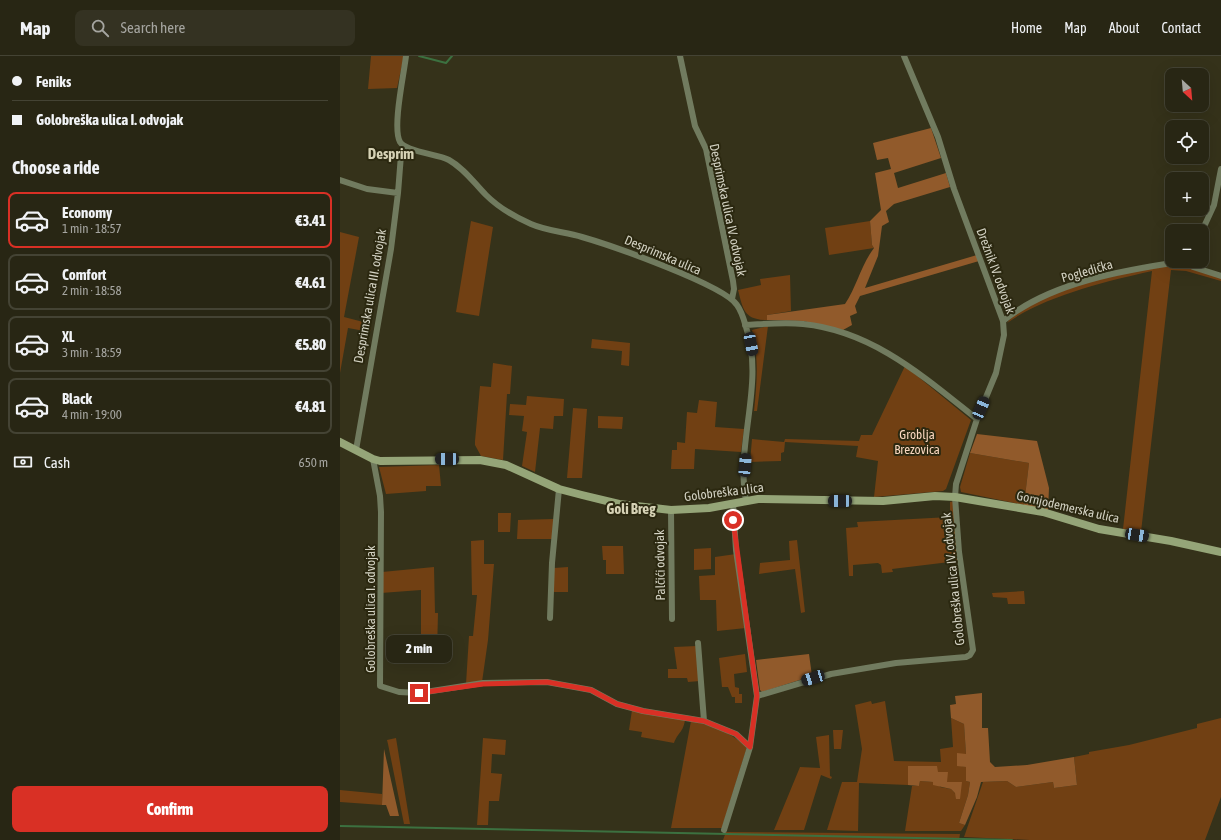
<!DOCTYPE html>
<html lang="en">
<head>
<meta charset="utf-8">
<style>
	body { margin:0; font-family:"Asap Condensed",sans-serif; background:#343222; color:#f1f3f6; height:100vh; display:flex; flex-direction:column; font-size:15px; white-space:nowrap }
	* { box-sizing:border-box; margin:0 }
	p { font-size:13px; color:#a5a5a0 }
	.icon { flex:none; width:22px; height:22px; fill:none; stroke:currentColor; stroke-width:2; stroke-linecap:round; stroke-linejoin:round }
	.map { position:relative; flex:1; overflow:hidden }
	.panel { display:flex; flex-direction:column; background:#282614; width:340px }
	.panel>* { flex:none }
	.banner { display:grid; align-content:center; height:88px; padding:0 12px; background:#282614 }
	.needle { width:26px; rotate:154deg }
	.buttons { position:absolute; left:825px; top:12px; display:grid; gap:8px }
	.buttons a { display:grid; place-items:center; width:44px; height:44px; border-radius:8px; background:#282614; box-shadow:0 4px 16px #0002,0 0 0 1px #444334; font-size:20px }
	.end { position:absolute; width:18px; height:18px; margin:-9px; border:5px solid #d93025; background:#fff; box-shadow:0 0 0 2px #fff }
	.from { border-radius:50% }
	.bubble { position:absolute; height:28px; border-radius:8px; background:#282614; box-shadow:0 4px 16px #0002,0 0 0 1px #444334; font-size:13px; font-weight:800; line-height:28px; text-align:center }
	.car { position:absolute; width:12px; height:24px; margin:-12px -6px; border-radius:5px; box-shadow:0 0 3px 1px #0007; background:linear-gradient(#222 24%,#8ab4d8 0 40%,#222 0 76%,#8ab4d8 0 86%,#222 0) }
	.banner b { display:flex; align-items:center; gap:14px; height:38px; font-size:15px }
	.banner b+b { border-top:1px solid #444334 }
	.banner i { width:10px; height:10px; background:#f1f3f6 }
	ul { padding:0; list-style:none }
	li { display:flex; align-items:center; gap:12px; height:56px; margin:0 8px 6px; padding:0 4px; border:2px solid #444334; border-radius:8px }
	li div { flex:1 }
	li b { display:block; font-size:15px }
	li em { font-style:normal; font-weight:800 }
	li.active { border-color:#d93025 }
	li>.icon { width:36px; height:36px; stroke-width:1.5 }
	h2 { padding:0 12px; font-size:18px; line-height:48px }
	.pay { display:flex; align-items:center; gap:10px; height:44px; padding:0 12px; font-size:15px }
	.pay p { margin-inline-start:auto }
	.primary-button { display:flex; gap:8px; margin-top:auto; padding:8px 12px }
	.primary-button a { flex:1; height:46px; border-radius:8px; background:#d93025; color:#fff; font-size:16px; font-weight:800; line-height:46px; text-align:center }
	header { display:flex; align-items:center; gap:24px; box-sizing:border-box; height:56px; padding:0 20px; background:#282614; border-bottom:1px solid #444334 }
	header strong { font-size:19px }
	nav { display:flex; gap:22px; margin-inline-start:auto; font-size:14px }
	.search { width:280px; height:36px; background:#343222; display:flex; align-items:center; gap:10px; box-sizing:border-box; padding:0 14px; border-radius:8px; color:#a5a5a0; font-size:15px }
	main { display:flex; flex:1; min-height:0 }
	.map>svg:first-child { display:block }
</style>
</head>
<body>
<header>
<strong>Map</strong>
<div class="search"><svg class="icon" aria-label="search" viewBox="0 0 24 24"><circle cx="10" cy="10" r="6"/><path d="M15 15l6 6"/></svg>Search here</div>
<nav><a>Home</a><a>Map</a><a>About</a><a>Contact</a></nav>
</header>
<main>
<section class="panel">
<div class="banner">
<b><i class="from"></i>Feniks</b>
<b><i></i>Golobreška ulica I. odvojak</b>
</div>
<h2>Choose a ride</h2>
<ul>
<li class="active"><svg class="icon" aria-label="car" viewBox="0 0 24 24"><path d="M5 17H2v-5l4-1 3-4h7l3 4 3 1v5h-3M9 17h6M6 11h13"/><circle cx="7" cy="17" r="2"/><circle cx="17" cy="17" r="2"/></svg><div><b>Economy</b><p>1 min · 18:57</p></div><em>€3.41</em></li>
<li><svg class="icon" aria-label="car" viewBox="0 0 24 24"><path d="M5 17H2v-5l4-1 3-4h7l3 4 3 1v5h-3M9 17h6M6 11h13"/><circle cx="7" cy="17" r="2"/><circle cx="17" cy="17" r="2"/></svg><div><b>Comfort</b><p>2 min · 18:58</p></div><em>€4.61</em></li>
<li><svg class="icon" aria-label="car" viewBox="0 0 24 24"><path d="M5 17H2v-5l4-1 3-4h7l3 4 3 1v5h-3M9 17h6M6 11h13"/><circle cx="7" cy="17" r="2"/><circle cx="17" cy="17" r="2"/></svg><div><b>XL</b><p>3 min · 18:59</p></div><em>€5.80</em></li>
<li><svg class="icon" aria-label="car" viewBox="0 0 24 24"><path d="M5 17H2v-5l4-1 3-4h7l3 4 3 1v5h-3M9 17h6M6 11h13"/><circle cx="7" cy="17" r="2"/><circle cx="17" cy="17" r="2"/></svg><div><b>Black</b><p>4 min · 19:00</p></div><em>€4.81</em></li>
</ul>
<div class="pay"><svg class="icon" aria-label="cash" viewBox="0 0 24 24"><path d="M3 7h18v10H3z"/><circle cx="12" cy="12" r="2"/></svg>Cash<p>650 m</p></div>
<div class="primary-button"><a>Confirm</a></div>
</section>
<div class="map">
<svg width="881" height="784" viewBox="0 0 881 784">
	<rect width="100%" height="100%" fill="#35321a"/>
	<path fill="#714013" d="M31,0H64L57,32L28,33Z
		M131,165L153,171L139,260L116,256Z
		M530,165L532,189L534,192L489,199L485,172Z
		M0,176L19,181L4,261L31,268L30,276L8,272L0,317Z
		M832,209L846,211L881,222V225L846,215L831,214L801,476L783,473L812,215C767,225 705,240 667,267C697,231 787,217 832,209Z
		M450,219L451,255L427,259V264C404,264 403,253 398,234L421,229L420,223Z
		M428,270L417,355H414C417,325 419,303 412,274Z
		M252,283L290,287L289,310L281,309L282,295L251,292Z
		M153,307L172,310L170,338H167L163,404L141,400L135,389V385L140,330L151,331Z
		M565,310L631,364L606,433L603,435L534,441L538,405L516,401L518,390L445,386L444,396L441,397V405L410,406L412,383L444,386L445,383L519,385L521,379H532Z
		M187,340L224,343L223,360H214L213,373L200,372L195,416L182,410L187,376L182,375L184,360L169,359L170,348L186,349Z
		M359,344L377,346L375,371L404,373L401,396L355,393L354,413H331L332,394H337V386L345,387L347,356L357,357Z
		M233,352L247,353L242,422H227Z
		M258,360L283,361L282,373L258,372Z
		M630,397L689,407L684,449L621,436L620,431Z
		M99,409L101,430H86V435L46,438L39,411Z
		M614,445L618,505L552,513L553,516L542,517L541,509L538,507L513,509V520H509L506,472L518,471L517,466L610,461V446Z
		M158,457H171L170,476H158Z
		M214,463L212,483H177L178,464Z
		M144,484V508H154L148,584L142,626L126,628L129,580H133L137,539H132L131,485Z
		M457,484L465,556L461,557L455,513L419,518L420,507L450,504L449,485Z
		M262,490H283L284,518H266V504H263Z
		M371,492V513L354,514V493Z
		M396,498L406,572L377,575L376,544H360L359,520L375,519V501Z
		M94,511L95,557H98L97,597H81V534L41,537L42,516Z
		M228,511V536H212L214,512Z
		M684,535L685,548H668L667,542L653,541L652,537Z
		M357,590L360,625L348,626L347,622H328V613H337L334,591Z
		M405,598L407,616L394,618L395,631L399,632V638H402V647H395V641H392L388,631H382L379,602Z
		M531,645L532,648L545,645L554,705L601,706L600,693L613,691L611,662L624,668L626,698L617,709L626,711V725L630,726L628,739L619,767L625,769L621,775H565L572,730H579L580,725L593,726V729H599L600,731L611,733L620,743L597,716V711L568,710V729L519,727L518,775L487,774L502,726H517L522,693L515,649Z
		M292,654L345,664C343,677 338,676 334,687L301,681L302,676L289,674Z
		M881,662V741L865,784H690L624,781L643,726L667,725L676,731L713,726L714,732L737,729L734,701L749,698V696L789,689L857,672V668Z
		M351,665C372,669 390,676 407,691L382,772H331Z
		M493,674H503L501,693H494Z
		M489,679L490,720L492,721L491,723L481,719L464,774H434L460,711L480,712L476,681Z
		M56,682L70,768H64L48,688L47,684Z
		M143,682L166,684L165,699L152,698L151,717L162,718L159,745H149L148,769H137Z
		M0,734L42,738V749L0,746Z
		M386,776L620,778L619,784H383Z"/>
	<path fill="#915a2b" d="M591,72L601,102L554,117L558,132L606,117L610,131L554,148L546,155L549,166L542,170L538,200L525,232L637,199L639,205L520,240L515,250L517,257L510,260L512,269L503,274L463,265L427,264V259L505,248C517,230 521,209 534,192L532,189L530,165L541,154L535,117L551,113L548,102L537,104L533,87Z
		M637,378L697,385L709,432L708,454L684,449L689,407L630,397Z
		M469,598L472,620L422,636L420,634L416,604Z
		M642,637V672H648L650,706L655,711L687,709L734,701L737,729L714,732L713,726L676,731L667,725L641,726L637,741L625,769L619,767L628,739L630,726L626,725V711L617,710V697L626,698L624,668L611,662L610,649L616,648L615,640Z
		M44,693L59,760H50L46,749H42Z
		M568,710H597L598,716H608L607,726H622L620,743H616L615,737L611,733L593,729V726L580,725L579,730L568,729Z"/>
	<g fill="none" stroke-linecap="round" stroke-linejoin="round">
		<path stroke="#3c7140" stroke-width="2" d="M79,0L106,7L112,0
			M0,770L672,784"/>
		<path stroke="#717b5f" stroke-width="6" d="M66,0C64,18 52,72 60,86C66,96 98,98 109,104C125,113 134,127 146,139C158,151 175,161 191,168C207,175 225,176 242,181C270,189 384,229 397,249C402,256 404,264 406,271C425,328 395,387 406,444
			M340,0L355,70L366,93L393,225L394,233L392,243
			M0,124L27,133L58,137
			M862,175L874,149L881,113
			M846,205L853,211L881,220
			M663,265C711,226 784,214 845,205
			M405,269C425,268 444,266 463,268C533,275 584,321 637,363
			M16,394L51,193L58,137L61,99L64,90
			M33,403L40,440L41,456L40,630L59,636L79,637L143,627L207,626L251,634L277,648L303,655L364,665L396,678L410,691
			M331,454L332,563
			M210,562L212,507L219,433
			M358,587L364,665
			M417,640L491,618L556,607L626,601L630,599L633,594L619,496L615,441L616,428L637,363L656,317L664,279L663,265L614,133L598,81L564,0
			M384,774L410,691L417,640L396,494L393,447"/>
		<path stroke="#95a578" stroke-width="8" d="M0,386L33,403L40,405L140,404L166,409L219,433L242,439L279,448L331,454L369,452L418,443L543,445L595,440L615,441L703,456L759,473L831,485L881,496"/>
	</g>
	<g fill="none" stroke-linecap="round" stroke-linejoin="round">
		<path stroke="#d93025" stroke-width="5" d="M79,637L143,628L207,626L251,634L277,648L303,655L364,665L396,678L410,691L417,640L393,464"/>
	</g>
	<g text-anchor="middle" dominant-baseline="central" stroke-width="4" stroke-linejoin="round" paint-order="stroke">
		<g font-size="13" fill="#d3d2c3" stroke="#2b2810">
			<text transform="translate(388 154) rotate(78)">Desprimska ulica IV. odvojak</text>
			<text transform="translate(323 199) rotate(23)">Desprimska ulica</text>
			<text transform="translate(656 215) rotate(70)">Drežnik IV. odvojak</text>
			<text transform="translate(747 215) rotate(-16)">Pogledička</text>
			<text transform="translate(30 240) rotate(-80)">Desprimska ulica III. odvojak</text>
			<text transform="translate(384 436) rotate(-7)">Golobreška ulica</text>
			<text transform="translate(728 451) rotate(13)">Gornjodemerska ulica</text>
			<text transform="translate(320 509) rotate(-91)">Palčići odvojak</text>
			<text transform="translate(613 523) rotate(-96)">Golobreška ulica IV. odvojak</text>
			<text transform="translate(30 553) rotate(-90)">Golobreška ulica I. odvojak</text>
		</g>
		<g font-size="13" fill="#f9d7bf" stroke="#2b2810">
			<text x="577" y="378">Groblja<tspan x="577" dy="15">Brezovica</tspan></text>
		</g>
		<g font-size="15" font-weight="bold" fill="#d6d2b5" stroke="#2b2810">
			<text x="51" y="97">Desprim</text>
			<text x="291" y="452">Goli Breg</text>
		</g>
	</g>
</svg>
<div class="buttons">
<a><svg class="needle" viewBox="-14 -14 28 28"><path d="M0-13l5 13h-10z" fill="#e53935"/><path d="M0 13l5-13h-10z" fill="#a5a5a0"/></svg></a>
<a><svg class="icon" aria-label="locate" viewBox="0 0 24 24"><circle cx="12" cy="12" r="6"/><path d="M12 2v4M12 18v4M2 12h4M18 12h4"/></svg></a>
<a>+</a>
<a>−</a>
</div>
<i class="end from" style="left:393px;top:464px"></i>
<i class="end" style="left:79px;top:637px"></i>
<div class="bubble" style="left:46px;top:579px;width:66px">2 min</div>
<i class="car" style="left:411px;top:288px;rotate:169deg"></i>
<i class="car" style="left:641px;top:352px;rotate:23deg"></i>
<i class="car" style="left:107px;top:403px;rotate:270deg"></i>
<i class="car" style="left:405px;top:409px;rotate:5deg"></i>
<i class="car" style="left:500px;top:445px;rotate:270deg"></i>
<i class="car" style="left:797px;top:479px;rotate:99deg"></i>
<i class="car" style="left:473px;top:622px;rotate:253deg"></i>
</div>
</main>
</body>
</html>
